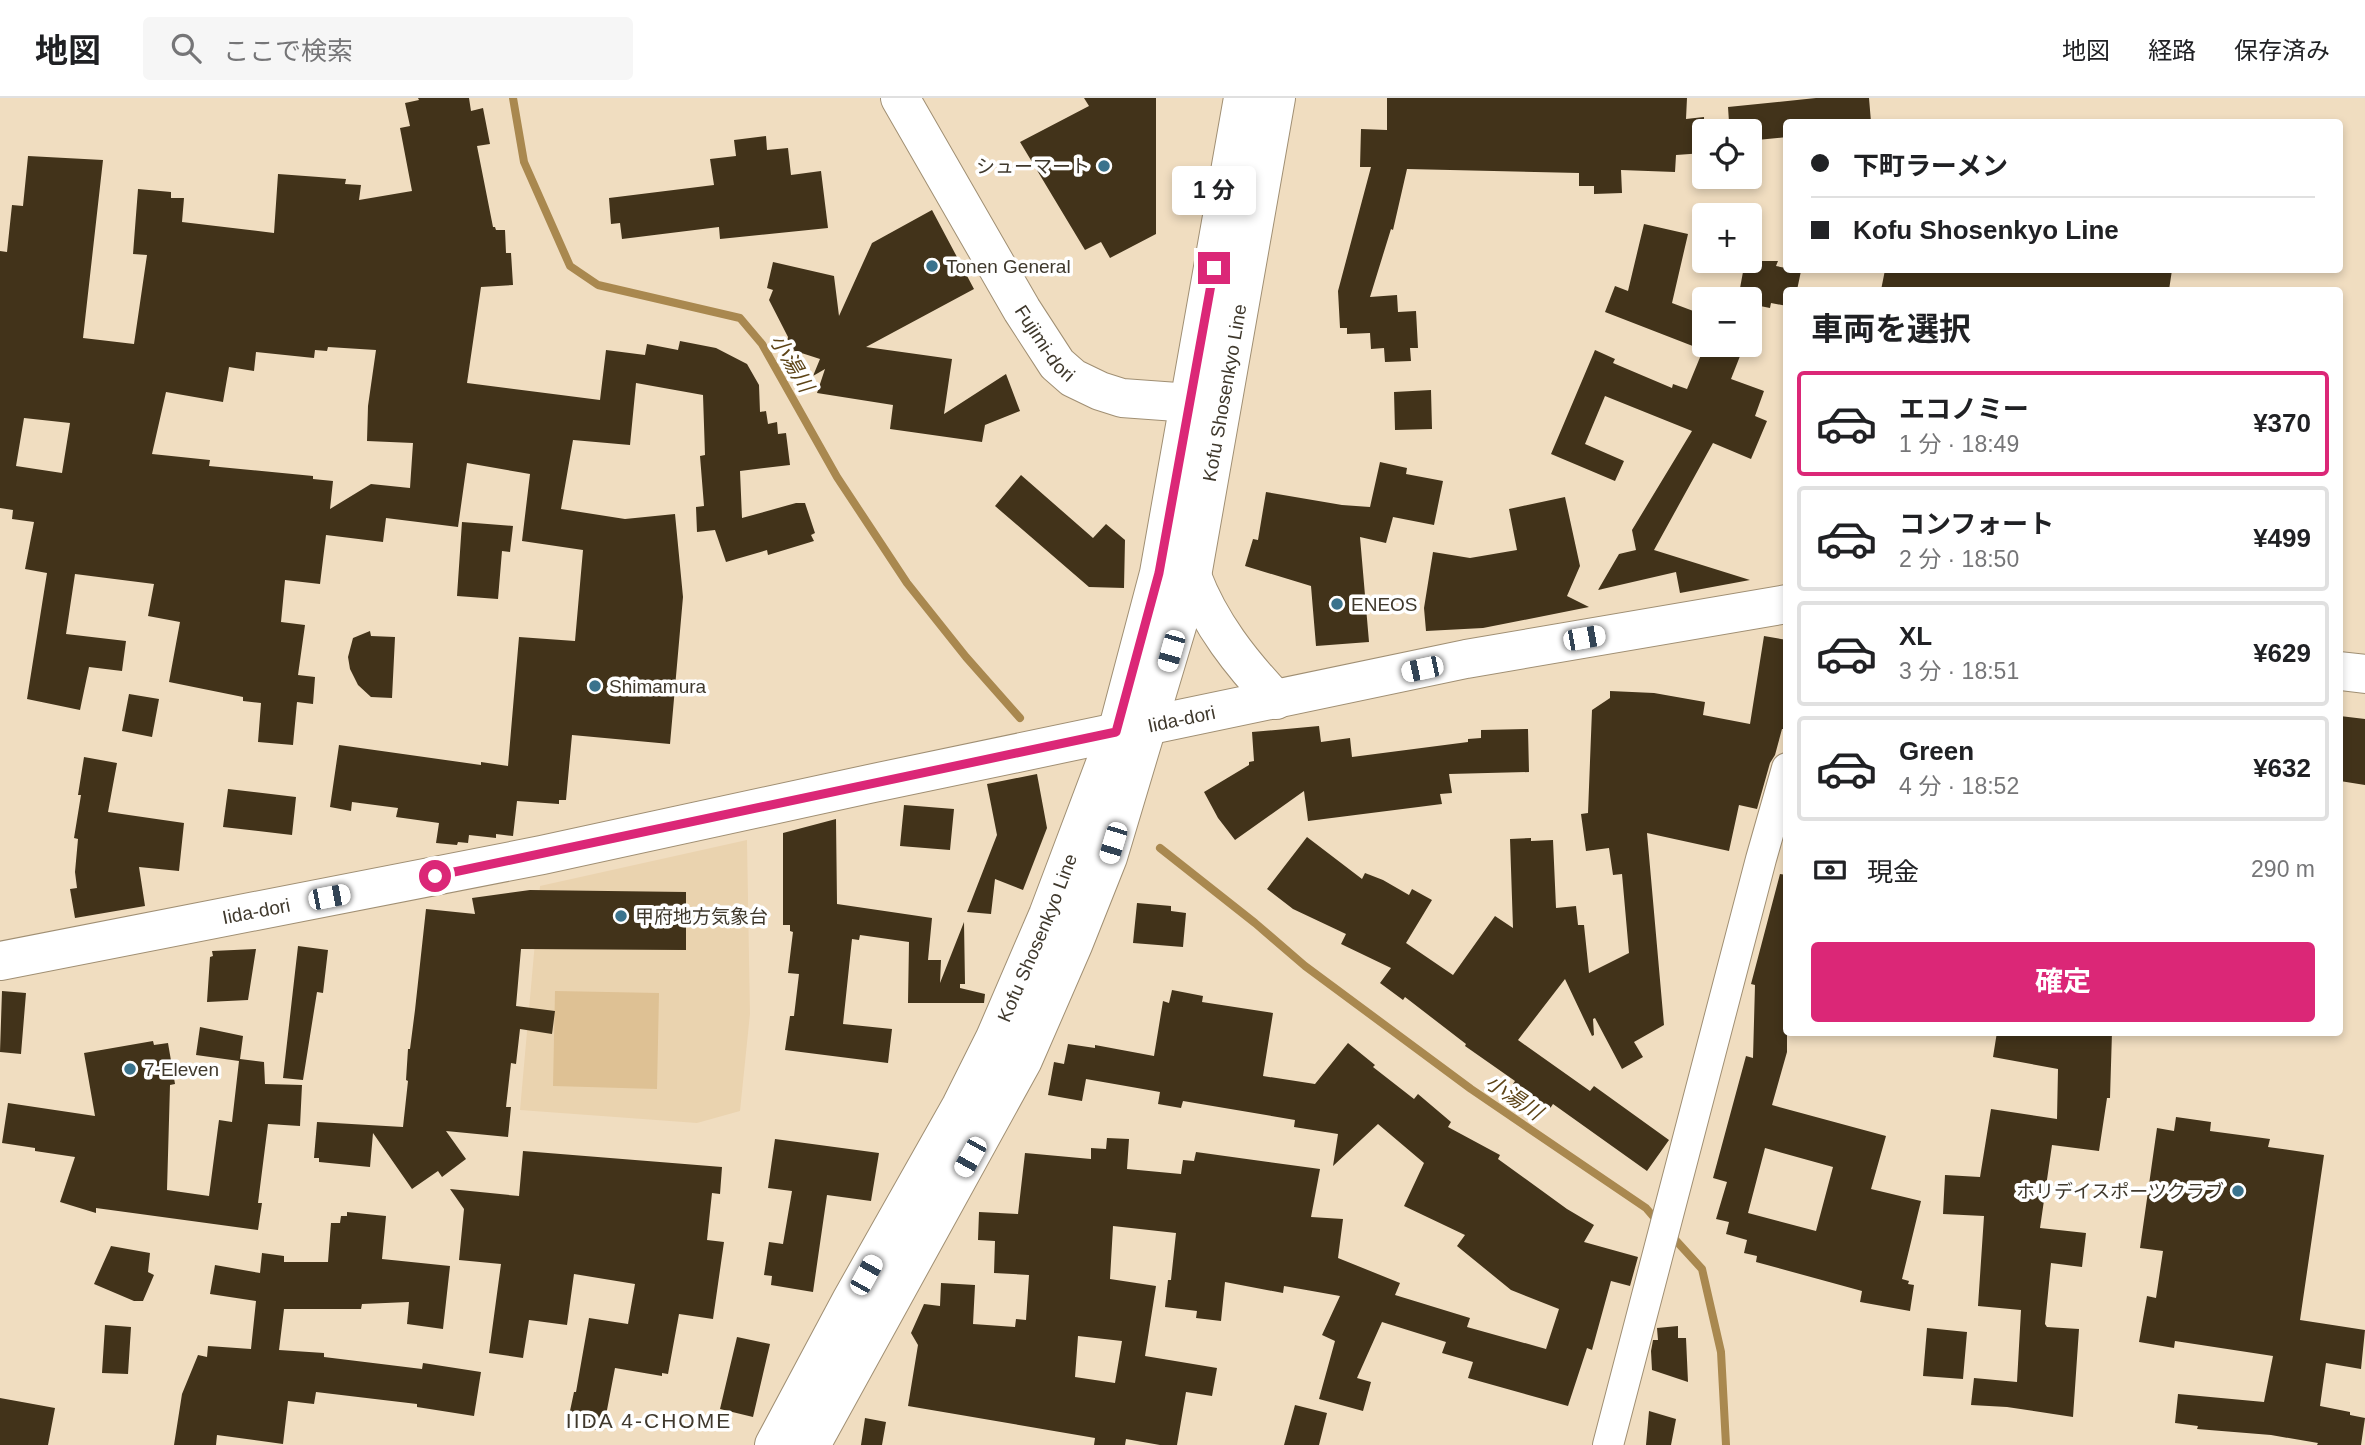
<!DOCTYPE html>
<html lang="ja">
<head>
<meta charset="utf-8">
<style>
	body { margin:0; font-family:Arial,"Noto Sans JP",sans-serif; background:#f6f6f6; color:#202124; height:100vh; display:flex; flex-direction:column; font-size:26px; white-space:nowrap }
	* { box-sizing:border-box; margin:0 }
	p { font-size:23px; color:#757577 }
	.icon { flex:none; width:38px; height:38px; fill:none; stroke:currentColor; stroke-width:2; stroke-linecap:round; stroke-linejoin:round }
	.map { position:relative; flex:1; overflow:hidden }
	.details { position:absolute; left:1783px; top:189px; width:560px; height:749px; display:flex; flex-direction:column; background:#fff; border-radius:7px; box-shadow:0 4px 10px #0003 }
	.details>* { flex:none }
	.banner { position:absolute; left:1783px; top:21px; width:560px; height:154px; border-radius:7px; box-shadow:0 4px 10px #0003; display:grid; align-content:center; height:154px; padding:0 28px; background:#fff }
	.tools { position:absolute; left:1692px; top:21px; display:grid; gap:14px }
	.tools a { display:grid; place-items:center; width:70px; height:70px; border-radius:7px; background:#fff; box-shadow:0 4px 10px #0003; font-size:35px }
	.end { position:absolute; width:32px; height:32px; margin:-16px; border:9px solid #db2777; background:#fff; box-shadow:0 0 0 4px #fff }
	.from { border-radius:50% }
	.bubble { position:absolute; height:49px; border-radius:7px; background:#fff; box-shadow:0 4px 10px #0003; font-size:23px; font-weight:700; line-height:49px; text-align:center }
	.car { position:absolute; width:21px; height:42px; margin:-21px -10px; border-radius:9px; box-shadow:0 0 5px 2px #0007; background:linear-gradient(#fff 24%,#345 0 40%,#fff 0 76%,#345 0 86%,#fff 0) }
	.banner b { display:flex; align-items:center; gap:24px; height:66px; font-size:26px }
	.banner b+b { border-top:2px solid #e0e0e0 }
	.banner i { width:18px; height:18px; background:#202124 }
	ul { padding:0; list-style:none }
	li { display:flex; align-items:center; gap:21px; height:105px; margin:0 14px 10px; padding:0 14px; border:4px solid #e0e0e0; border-radius:7px }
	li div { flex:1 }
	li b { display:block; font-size:26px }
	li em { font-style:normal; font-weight:700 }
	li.on { border-color:#db2777 }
	li>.icon { width:63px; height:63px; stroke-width:1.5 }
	h2 { padding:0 28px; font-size:32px; line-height:84px }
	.pay { display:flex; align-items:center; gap:18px; height:77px; padding:0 28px; font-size:26px }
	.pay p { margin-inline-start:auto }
	.button { display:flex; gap:14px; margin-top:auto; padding:14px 28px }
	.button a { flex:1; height:80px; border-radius:7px; background:#db2777; color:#fff; font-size:28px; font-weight:700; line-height:80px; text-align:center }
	header { display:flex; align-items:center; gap:42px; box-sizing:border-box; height:98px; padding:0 35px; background:#fff; border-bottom:2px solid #e0e0e0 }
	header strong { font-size:33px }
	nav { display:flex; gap:38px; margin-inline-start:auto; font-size:24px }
	.search { width:490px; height:63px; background:#f6f6f6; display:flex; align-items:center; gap:18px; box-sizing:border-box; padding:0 24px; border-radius:7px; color:#757577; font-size:26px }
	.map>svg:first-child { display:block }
</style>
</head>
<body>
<header>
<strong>地図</strong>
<div class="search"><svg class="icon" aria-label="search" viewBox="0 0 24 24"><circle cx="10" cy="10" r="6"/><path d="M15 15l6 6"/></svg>ここで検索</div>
<nav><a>地図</a><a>経路</a><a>保存済み</a></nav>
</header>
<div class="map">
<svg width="2365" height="1347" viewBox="0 0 2365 1347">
	<rect width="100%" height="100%" fill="#f0ddc0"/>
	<path fill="#ead3af" d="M747,742L750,916L740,1013L697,1025L520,1012L540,788Z"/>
	<path fill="#dec194" d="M555,893L659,895L657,991L553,988Z"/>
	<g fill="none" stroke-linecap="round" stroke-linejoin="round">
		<path stroke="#a9884f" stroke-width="8" d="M513,0L524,64L570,168L598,187L740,220L762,246L837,379L907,485L966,559L1020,620
			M1160,750L1255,825L1305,868L1471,991L1646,1110L1658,1124
			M1670,1136L1702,1171L1721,1254L1726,1347"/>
	</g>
	<path fill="#42331a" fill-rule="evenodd" d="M418,0H469L471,13L483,10L490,46L477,48L493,129H495L496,132H505L506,155H511L513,187L481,189L467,285L600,302L606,252L645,257L647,246L678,252L680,243L716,250L747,266L759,287L760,314L766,313L768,326L777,324L778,336L786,335L790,367L740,373L742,420L796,405H805L815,435L811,437L814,443L768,457L767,452L726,464L715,432L697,434L696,409L704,408L700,358L705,357L703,297L636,285L630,347L573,342L561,411L625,421L675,416L683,499L670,646L572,637L566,702H559V706L517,703L513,738L496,736V740L469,737L468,745L458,744L457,747L436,745L439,725L396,719L398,710L352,704L351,713L330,709L339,647L481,667V664L508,668L519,539L575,543L583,452L522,443L530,376L467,365L458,429L386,420L383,444L326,437L320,486L285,482L281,524L305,527L298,577L315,579L313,606L297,604L293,647L258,644L261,605L243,603V599L169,584L180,524L148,518L154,486L75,476L66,536L126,543L122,573L89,569L80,612L27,601L47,475L25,471L34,424L12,421L13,412L0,410V153L7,154L12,107L23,108L28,58L103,62L83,240L134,246L147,157L133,156L138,91L171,94V100H184L182,124L274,135L278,76L346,81L345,86L361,87L359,102L412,93L400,30L410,28L405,5L419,2ZM328,249L376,252L368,308L367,343L413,345L410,390L371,386L330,411L333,383L313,381V378L209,368L210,362L152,356L166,294L223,304L229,269L254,273L256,254L314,260L315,252L327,253ZM24,320L70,325L62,375L16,368Z
		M1084,0H1156V136L1110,160L1101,144L1085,152L1020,44L1089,8Z
		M1387,0H1687L1686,21L1704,19V55L1676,57L1675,74L1621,72L1622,95L1594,96V88H1579V75L1407,71L1393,132L1391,131L1370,199L1397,197L1398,214L1416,213L1418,250H1410L1411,263L1385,264L1384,250L1371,251L1370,235L1347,236V230H1340L1338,193L1371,69H1360L1361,31L1387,32Z
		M1816,0H1869L1871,24H1787V39L1757,42L1754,24H1729L1728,9Z
		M766,38L767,52L788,50L791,77L821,73L828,130L720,141L719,129L622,141L620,125L611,126L609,100L714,87L710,61L736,58L734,42Z
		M932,112L974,191L866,249L952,261L944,316L1006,276L1020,313L985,327L982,344L890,331L893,307L817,295L825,271L813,278L820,261L786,250L788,239L769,202L773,192L767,190L773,164L834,178L839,218L872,145Z
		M1644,126L1688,136L1672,205L1704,217V250L1706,247H1727L1742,253L1731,281L1764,293L1755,318L1767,323L1751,361L1713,345L1654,452L1750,482L1680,495L1676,474L1598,492L1619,456L1636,452L1632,432L1692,333L1605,298L1585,346L1624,363L1615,383L1551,356L1595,252L1615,261L1613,265L1672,290L1673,286L1687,291L1703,252L1605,214L1615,188L1628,193Z
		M1745,163H1778L1776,168L1801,173L1797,192H1787V208L1771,205L1770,210L1750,206V201H1738Z
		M1885,172H2172L2169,192H1881Z
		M1431,292L1432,331L1395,332L1394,294Z
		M1380,364L1407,370L1406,376L1443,383L1434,427L1393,419L1386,445L1360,439L1369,544L1316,548L1311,488L1245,468L1253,441L1258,442L1266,394L1342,407L1370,409Z
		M1021,377L1093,440L1106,426L1125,442L1124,490L1089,489L995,408Z
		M1565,399L1580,468L1567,498L1589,509L1483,530L1426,533L1424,510L1433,454L1470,460L1517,452L1509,411Z
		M462,424L513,428L510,454L502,453L498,501L457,498Z
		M370,533L371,538L395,539L392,600L371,599L358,587L350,571L348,559L353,540Z
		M1764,538L1787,542V615L1784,631H1782L1775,657L1770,665L1757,711L1739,707L1729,753L1647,735L1664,927L1634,944L1643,959L1622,971L1595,920L1593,921L1594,937L1592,938L1565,881L1518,942L1590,993L1594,988L1669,1042L1647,1073L1553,1006L1549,1012L1513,986L1515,983L1465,948L1466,946L1405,899L1403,902L1380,885L1391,870L1341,846L1346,836L1293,811L1267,791L1307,739L1362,781L1365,775L1383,782L1409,797L1412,791L1432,802L1406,845L1453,877L1495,818L1513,830L1510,741L1531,740V743L1553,742L1556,810L1576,808L1578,827H1584L1589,875L1629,855L1622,776L1613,777L1609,750L1586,753L1581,716L1588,715L1592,612L1610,600V593L1654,595L1705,604L1703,617L1750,626Z
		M129,596L159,601L152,639L122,633Z
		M2340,618L2365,621V687L2340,683Z
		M1319,628L1321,644L1350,640L1352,659L1468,644V641L1481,640V632L1528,631L1529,674L1449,676L1452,695L1440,696L1442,706L1308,723L1304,693L1235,742L1218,720L1204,694L1249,667V664L1254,663L1252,634Z
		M84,659L117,665L108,714L184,725L179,773L139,769L145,808L75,820L70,791L77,790L75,774L78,741L74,740L81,697H78Z
		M1037,676L1047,730L1023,792L995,781L991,816L967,814L997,737L987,686Z
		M228,691L296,699L292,737L223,729Z
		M904,707L954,711L950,752L900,748Z
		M836,721L837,806L932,820L928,862H941L940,885L964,824L965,886H960V890L985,896L984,905H908L909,844L860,837L859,842L852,841L843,926L892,931L888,965L785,952L790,918H794L799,876L788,875L793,834L790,833V827H783V735Z
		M1780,776L1787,777V954L1772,1007L1886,1038L1871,1091L1921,1103L1902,1181L1909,1183L1908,1186L1914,1187L1910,1213L1860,1204L1862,1193L1756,1164L1757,1158L1744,1155L1747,1142L1726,1136L1729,1124L1716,1121L1727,1084L1713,1080L1746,958L1753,960L1755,887L1751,886ZM1765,1050L1833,1069L1816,1133L1748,1115Z
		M530,792L686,794V852L521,851L516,908L555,913L552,936L520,931L516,966L511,965L506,1009H511L508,1039L446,1033L466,1061L442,1079L438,1073L412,1091L373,1035L370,1069L319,1064V1060H314L317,1024L403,1029L408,983L406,982L408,951H410L415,912L426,811L475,816L472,800Z
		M1137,805L1171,808V813L1186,815L1183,849L1133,845Z
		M298,848L328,852L323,895L317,894L303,982L283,980Z
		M256,851L248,902L207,904L210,859L213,858L212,853Z
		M1172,892L1203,898L1202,904L1273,915L1263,978L1315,986L1348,945L1375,967L1373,969L1414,1001L1418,996L1451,1024L1448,1029L1500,1057L1498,1061L1567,1111L1594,1127L1584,1144L1638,1159L1630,1188L1611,1183L1592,1252L1587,1250L1568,1308L1468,1280L1473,1264L1442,1255L1446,1244L1382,1224L1357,1280L1371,1284L1363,1313L1319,1301L1335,1243L1322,1237L1340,1198L1284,1188L1283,1195L1225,1184L1221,1223L1196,1220L1197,1213L1165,1209L1168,1182H1171L1176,1135L1113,1128L1110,1181L1156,1188L1145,1258L1217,1270L1212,1298L1186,1294L1177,1347H1160L1126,1341L1125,1347H1094L1095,1340L908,1308L918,1247L911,1235L924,1206L940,1208L941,1185L975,1187L973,1226L1015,1229L1016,1221L1026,1222L1029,1177L994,1175L995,1143L978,1142L979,1114L1018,1116L1025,1055L1091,1061V1050L1106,1051L1107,1040L1129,1041L1127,1071L1181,1076L1183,1062L1194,1063L1196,1054L1320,1071L1311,1119L1343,1121L1338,1160L1400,1185L1395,1197L1470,1220L1467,1229L1546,1251L1559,1211L1511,1192L1457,1148L1465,1137L1404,1108L1424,1065L1378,1026L1333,1068L1338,1036L1294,1029L1295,1022L1183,1003L1181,1010L1158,1006L1160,994L1086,981L1082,1003L1048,997L1054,964L1064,966L1068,946L1095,950V947L1154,958L1163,903L1169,905ZM1078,1238L1122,1243L1115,1285L1075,1279Z
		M2,893L26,895L21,956L0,954Z
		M200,929L243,938L240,961L264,964L265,986L302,987L300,1028L268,1026L258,1105H262L258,1132L96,1110V1115L60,1104L75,1059L35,1053V1050L2,1045L8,1005L95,1018L84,955L153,943L154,947L168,945L175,986L170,987L167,1092L209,1098L219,1022L232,1024L239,963L196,957Z
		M1997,934H2112L2110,1000H2107L2099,1053L2052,1047L2040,1130L2086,1135L2082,1169L2051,1165L2045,1226L2047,1229L2079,1231L2073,1319L2007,1309L1971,1307L1974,1280L2017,1284L2021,1212L1978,1208L1984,1118L1943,1116L1945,1077L1980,1079L1991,1011L2057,1021L2058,971L1993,959Z
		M2176,1019L2211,1024L2210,1033L2270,1041L2268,1049L2324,1057L2300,1222L2365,1232L2361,1271L2326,1265L2320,1308L2350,1314V1317L2365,1320L2361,1347H2317L2318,1345L2271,1337L2197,1331L2198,1328L2175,1325L2178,1296L2264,1304L2273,1258L2175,1243L2174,1250L2139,1244L2147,1198L2156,1200L2163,1153L2140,1150L2157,1030L2174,1033Z
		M775,1041L879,1055L871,1103L827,1097L813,1194L771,1187L772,1178L764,1177L769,1144L783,1146L792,1093L768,1090Z
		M523,1053L722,1069L720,1096L712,1095L707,1142L724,1144L713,1221L679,1216L668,1276L662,1275V1278L615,1270L603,1333L567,1327L574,1294H576L589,1220L628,1226L635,1186L574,1176L567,1227L529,1222L523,1260L489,1255L501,1166L459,1162L464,1111L450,1091L519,1098Z
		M347,1114L386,1118L382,1161L450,1168L443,1231L407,1226L409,1204L362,1206L361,1211H284L279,1252L324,1255V1259L422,1271L423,1265L481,1274L474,1318L417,1309V1306L316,1294L314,1306L288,1303L283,1346L217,1337L216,1347H174L182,1296L198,1257L207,1259L208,1248L251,1251L256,1203L210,1196L215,1167L260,1175L262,1155L284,1158V1164H328L331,1125H340L341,1118H347Z
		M111,1148L150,1155L148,1174L154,1177L143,1203H134L94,1186Z
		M105,1227L131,1229L128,1276L102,1275Z
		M1678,1228V1240H1686L1688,1284L1652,1272L1651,1253L1653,1242H1658L1657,1230Z
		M1927,1230L1967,1234L1963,1281L1923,1278Z
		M737,1239L770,1246L753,1319L720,1311Z
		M0,1300L55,1310L48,1347H0Z
		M1295,1307L1327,1315L1319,1347H1284Z
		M1649,1313L1676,1321L1671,1347H1646Z
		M865,1320L886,1324L882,1347H861Z"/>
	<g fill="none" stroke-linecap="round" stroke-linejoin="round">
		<g stroke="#a08f73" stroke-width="32">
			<path id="minor" d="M1608,1347L1761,761L1787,670"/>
		</g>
		<g stroke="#a08f73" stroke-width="40">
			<g id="tertiary">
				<path id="s1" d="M900,0L1022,212L1057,266L1073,280L1100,293L1122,300L1191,305L1218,322"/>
			</g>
		</g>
		<g stroke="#a08f73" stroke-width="40">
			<g id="secondary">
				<path d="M2340,573L2365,576"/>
				<path id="s2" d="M0,863L542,757L869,686L1466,561L1787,506"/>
			</g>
		</g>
		<g stroke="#a08f73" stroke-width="40">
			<g id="primary">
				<path d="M1192,478C1210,526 1241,565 1276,602"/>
				<path id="s3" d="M774,1347L852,1201L961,1008L995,940L1048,817L1117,634L1159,475L1243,0"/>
				<path id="s4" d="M811,1347L1023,962L1073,847L1108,759L1192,478L1276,0"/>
			</g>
		</g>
		<use href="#minor" stroke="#fff" stroke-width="30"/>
		<use href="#tertiary" stroke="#fff" stroke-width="38"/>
		<use href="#secondary" stroke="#fff" stroke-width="38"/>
		<use href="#primary" stroke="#fff" stroke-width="38"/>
	</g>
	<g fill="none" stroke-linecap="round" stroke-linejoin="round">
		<path stroke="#db2777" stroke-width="9" d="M435,778L1116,634L1159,475L1214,170"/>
	</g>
	<g fill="#3a738d" stroke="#fff" stroke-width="2.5">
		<circle cx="1104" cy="68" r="7"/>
		<circle cx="932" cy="168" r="7"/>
		<circle cx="1337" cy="506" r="7"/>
		<circle cx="595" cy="588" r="7"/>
		<circle cx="621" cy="818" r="7"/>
		<circle cx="130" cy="971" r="7"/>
		<circle cx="2238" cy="1093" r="7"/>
	</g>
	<g text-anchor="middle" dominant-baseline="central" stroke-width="7" stroke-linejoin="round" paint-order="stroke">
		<g font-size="19" fill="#3f382c" stroke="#fff" text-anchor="start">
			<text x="1090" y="68" text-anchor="end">シューマート</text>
			<text x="946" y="168">Tonen General</text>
			<text x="1351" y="506">ENEOS</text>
			<text x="609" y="588">Shimamura</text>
			<text x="635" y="818">甲府地方気象台</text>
			<text x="144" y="971">7-Eleven</text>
			<text x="2224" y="1093" text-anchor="end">ホリデイスポーツクラブ</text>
		</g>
		<g font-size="19" fill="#3f382c" stroke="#fff">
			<text stroke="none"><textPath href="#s1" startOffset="285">Fujimi-dori</textPath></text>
			<text stroke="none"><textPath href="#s4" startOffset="1139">Kofu Shosenkyo Line</textPath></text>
			<text stroke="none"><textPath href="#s2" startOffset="1206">Iida-dori</textPath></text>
			<text stroke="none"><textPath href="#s2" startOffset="261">Iida-dori</textPath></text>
			<text stroke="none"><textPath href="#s3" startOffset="572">Kofu Shosenkyo Line</textPath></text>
		</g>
		<g font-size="21" font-style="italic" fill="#5d4417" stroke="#fff">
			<text transform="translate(792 265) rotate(59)">小湯川</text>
			<text transform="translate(1514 999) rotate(34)">小湯川</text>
		</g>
		<g font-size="21" letter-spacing="2" fill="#3f382c" stroke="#fff">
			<text x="649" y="1322">IIDA 4-CHOME</text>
		</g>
	</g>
</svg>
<div class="tools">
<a><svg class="icon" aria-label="locate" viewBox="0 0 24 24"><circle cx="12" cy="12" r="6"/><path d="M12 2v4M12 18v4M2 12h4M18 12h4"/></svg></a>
<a>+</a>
<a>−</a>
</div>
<i class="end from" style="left:435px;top:778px"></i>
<i class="end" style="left:1214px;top:170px"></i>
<div class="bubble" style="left:1172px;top:68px;width:84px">1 分</div>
<i class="car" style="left:1584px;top:540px;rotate:80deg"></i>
<i class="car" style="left:1171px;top:553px;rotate:196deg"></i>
<i class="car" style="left:1422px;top:571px;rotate:258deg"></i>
<i class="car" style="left:1113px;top:745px;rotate:197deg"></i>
<i class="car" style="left:329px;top:799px;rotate:79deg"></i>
<i class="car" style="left:970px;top:1059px;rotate:209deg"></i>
<i class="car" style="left:866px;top:1177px;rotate:29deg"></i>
<div class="banner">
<b><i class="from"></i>下町ラーメン</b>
<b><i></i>Kofu Shosenkyo Line</b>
</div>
<section class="details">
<h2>車両を選択</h2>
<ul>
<li class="on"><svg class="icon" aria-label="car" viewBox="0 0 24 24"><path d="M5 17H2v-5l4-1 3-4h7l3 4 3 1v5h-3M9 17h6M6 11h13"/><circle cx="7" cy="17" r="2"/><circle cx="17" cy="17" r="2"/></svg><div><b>エコノミー</b><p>1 分 · 18:49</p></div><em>¥370</em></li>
<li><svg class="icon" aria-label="car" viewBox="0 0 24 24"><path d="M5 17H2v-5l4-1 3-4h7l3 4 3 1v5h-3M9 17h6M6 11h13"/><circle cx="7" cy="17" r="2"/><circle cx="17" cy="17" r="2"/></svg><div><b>コンフォート</b><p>2 分 · 18:50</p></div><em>¥499</em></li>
<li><svg class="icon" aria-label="car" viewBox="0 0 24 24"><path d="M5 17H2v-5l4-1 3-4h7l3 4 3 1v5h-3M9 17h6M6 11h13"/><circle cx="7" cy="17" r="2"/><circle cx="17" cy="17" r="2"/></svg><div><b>XL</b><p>3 分 · 18:51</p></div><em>¥629</em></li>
<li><svg class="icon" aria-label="car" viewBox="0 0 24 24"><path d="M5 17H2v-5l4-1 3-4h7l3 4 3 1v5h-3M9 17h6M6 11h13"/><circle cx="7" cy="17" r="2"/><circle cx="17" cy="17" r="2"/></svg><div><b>Green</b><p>4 分 · 18:52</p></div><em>¥632</em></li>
</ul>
<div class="pay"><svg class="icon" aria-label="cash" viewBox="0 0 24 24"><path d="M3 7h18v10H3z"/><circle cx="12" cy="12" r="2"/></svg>現金<p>290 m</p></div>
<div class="button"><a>確定</a></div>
</section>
</div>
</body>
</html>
